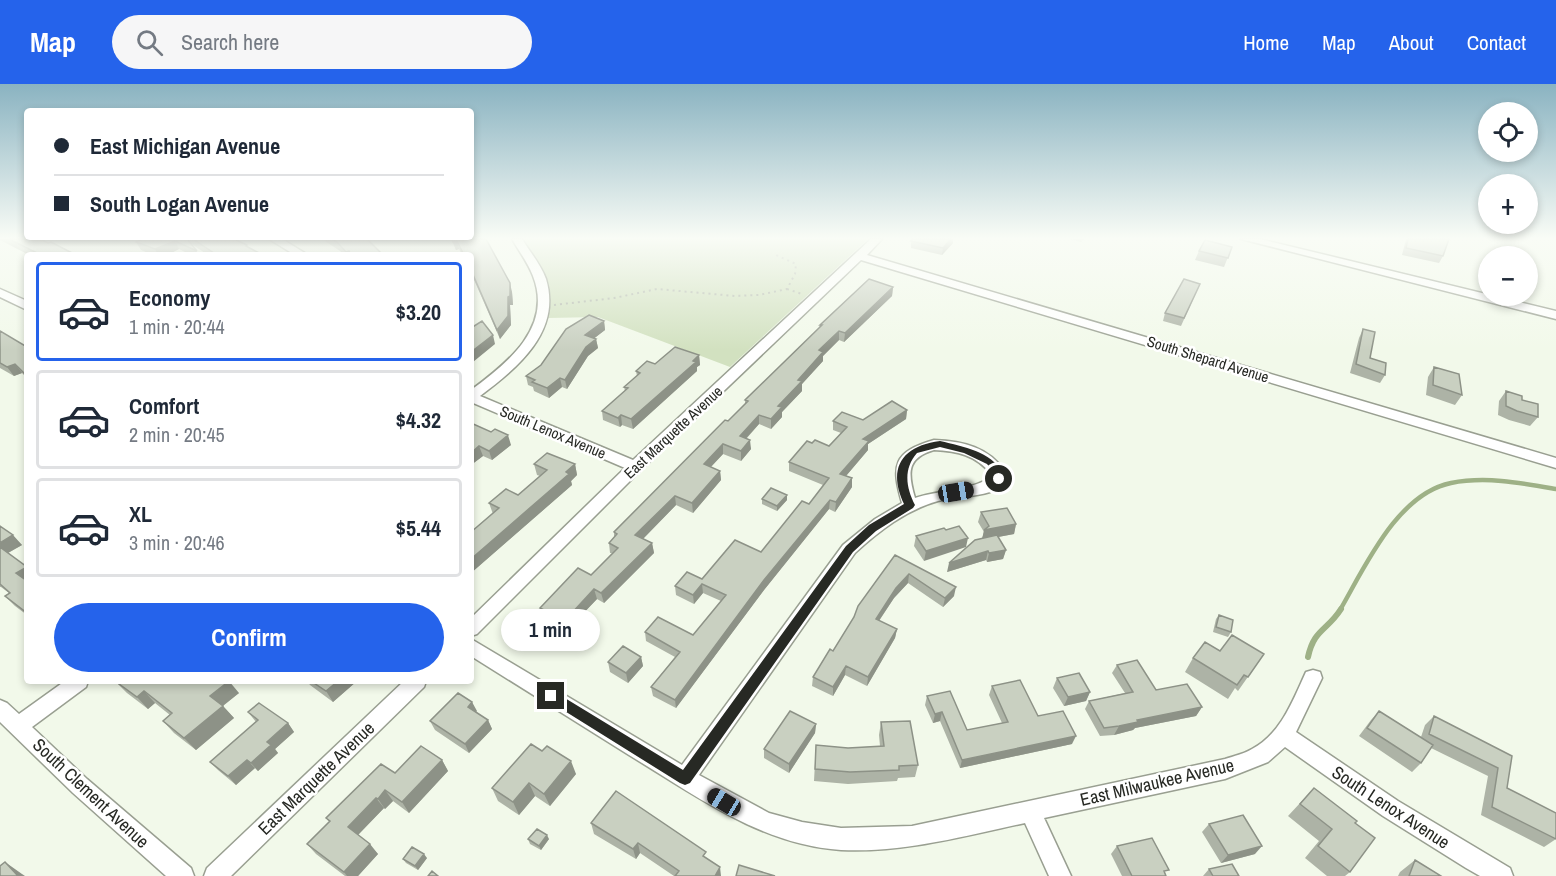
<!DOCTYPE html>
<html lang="en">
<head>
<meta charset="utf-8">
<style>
	body { margin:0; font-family:"Archivo Narrow",sans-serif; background:#f6f6f7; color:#1f2937; height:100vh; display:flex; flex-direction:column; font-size:22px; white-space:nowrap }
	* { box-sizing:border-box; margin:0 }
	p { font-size:20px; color:#747a83 }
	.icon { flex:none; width:33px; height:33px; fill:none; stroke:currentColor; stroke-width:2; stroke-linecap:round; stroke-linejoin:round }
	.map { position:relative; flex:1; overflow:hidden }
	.sheet { position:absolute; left:24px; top:168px; width:450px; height:432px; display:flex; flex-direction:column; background:#fff; border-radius:6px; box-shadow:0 3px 9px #0003 }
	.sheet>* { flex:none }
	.banner { position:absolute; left:24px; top:24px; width:450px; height:132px; border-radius:6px; box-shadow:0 3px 9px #0003; display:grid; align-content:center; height:132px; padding:0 30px; background:#fff }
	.fabs { position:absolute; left:1478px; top:18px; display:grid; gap:12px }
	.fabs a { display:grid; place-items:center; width:60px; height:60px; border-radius:50%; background:#fff; box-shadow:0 3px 9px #0003; font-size:30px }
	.end { position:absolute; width:27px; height:27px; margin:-14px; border:8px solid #272924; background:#fff; box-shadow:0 0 0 3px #fff }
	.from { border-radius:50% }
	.bubble { position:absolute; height:42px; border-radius:21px; background:#fff; box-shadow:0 3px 9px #0003; font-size:20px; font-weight:800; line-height:42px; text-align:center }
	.car { position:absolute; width:18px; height:36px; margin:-18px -9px; border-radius:8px; box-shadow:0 0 4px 2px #0007; background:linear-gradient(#222 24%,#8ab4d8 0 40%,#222 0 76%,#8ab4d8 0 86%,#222 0) }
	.banner b { display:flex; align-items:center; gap:21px; height:57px; font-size:22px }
	.banner b+b { border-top:2px solid #e0e1e3 }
	.banner i { width:15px; height:15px; background:#1f2937 }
	ul { padding:10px 0 0; list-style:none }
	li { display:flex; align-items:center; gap:18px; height:99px; margin:0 12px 9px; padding:0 18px; border:3px solid #e0e1e3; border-radius:6px }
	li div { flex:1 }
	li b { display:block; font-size:22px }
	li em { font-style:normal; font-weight:800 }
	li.on { border-color:#2563eb }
	li>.icon { width:54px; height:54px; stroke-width:1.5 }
	.cta { display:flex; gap:12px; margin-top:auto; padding:12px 30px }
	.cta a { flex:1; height:69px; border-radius:36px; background:#2563eb; color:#fff; font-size:24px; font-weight:800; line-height:69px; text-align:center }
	header { display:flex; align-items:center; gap:36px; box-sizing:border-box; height:84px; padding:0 30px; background:#2563eb; color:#fff }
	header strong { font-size:28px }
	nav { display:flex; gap:33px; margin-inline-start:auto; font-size:21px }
	.search { width:420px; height:54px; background:#f6f6f7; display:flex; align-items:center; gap:15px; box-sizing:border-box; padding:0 21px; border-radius:33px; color:#747a83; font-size:22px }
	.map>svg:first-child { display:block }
</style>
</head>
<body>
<header>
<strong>Map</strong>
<div class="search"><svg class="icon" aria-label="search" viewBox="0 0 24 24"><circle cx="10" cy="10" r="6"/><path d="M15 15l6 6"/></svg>Search here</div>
<nav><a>Home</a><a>Map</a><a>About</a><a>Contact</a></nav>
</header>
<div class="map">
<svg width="1556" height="792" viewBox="0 0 1556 792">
	<rect width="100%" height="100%" fill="#f2f9ea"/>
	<path fill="#d2e1c0" d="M524,155H868L730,283L598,233L548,234C557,204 539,180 524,155Z"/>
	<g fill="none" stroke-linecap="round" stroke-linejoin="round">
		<path stroke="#9eb186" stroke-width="4.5" d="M1340,526C1365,483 1397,410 1451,399C1486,392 1522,399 1556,405"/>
		<path stroke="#9eb186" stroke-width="6" d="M1308,573C1314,545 1327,547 1341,525"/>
		<g stroke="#999f91" stroke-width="3">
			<path id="minor" d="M269,155H282L308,171H295Z
				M512,155H522C530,168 541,181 546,195C562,248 517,284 480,312L633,376L871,155H882L867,171L1556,374V384L861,176L640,387L477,550L471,552V534L625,384L471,318V306C508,279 553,243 533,192C528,179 519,167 512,155Z
				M1241,155H1260L1556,227V235Z
				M0,205L27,217V226L0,213Z
				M934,356C962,357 990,363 1006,389C1003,399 999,403 990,408C973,413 955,413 938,417C906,426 879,447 855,469L699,691L769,729L802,738L841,744L912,742L1225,675C1234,672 1244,670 1252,665C1281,650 1293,616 1306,588L1313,586L1320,588L1322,594L1296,648L1398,717L1510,784L1513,792H1480L1466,784L1383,732L1285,663L1268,678L1225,695L1044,734L1071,792H1049L1025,739C964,752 904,769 841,766C761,761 695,711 629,671C576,638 524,605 471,572V555L682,681L843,461L875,435L902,419C891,381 893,368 934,356ZM934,366C957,367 976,371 991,390L990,393C978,405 935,407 915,414C908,390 906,374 934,366Z
				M65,597H88L86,603L32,643L87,695L191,784L194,792H166L73,709L0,638V616L7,619L19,630Z
				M404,597H426L424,603L231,792H204L207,784Z"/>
		</g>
		<path stroke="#b2b8ac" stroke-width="2" stroke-dasharray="2 4" stroke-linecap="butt" d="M787,205L802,210
			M554,221L614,214L657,205L735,212L759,211L787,205L795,190L796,180L776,171"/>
		<use href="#minor" fill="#fff" fill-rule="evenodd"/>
	</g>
	<path fill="#adb3a6" d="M0,155H40L76,171H29L0,156Z
		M142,155H234L247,161L248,163L263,171H208L190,159L199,171H191L179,165L167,171H153L141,166L136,158Z
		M322,155H367L383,171H344L340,167Z
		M451,155H486L512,208L513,221H510L511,241L500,255L471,189V171H462L459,165L456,166Z
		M1070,155H1084L1081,158Z
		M1406,155H1408L1443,172L1439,179L1402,171Z
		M911,157L953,159L942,171L911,164Z
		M1232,163L1224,183L1195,176L1199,167Z
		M1200,200L1181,242L1163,237L1165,229Z
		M893,203L892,212L844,258L839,256L823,272V277L802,300V307L782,328V333L771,345L759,340L747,354L751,365L741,377L723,370L711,383L720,387L721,396L693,429L676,421L643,455L652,459L654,469L604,519L597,515L578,535L587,548L571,565L538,547L535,538L542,530L540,524L591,491L612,469H610L609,459L614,453V448L745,320V316L819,244L820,241Z
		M604,237L605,246L594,254L596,255L598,264L588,272L567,305L562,303L549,314L534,307L533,303L528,301L526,292Z
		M1363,245L1370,274L1385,291L1380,299L1350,289L1359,254Z
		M0,247L27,263V294L22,289L14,292L0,284Z
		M699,271L700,281L697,283V287L633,345L622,341L620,343L603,336L602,327L625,307L624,303L637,292L636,287L655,280Z
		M1434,283L1462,311L1455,321L1426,311L1428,293Z
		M1506,307L1522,316L1538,333L1530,342L1509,336L1498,331L1499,317Z
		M907,326L906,335L868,360V366L846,392L852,394V403L835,428L829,425L764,506L676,624L653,612L651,603L675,573L646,557L645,548L693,551L721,517L703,509L694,520L676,511L675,502L702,495L761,468L809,420L823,401L789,387V378L812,359L829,362L841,349L833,346V337L863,336Z
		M471,339L511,361L492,376L483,372L471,381Z
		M534,380H575L577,391L571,397L572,401L471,489V448L493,430L489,419L518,411L540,392L537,391Z
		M787,411V416L777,427L762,420V415Z
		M981,428L1016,440L1014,450L998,453L1006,466L1003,475L987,478L986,476L947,488L982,454L984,448L978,438Z
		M0,442L22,461L8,469L27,483V531L15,522L5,512L9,509L1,503H0Z
		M946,446L924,477L914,462L916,452Z
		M895,471L954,512L943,523L908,499L894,514L879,537L897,545L895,554L867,602L845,591L833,612L812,602L813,593L833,567Z
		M1219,531L1231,548L1228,553L1213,548L1216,535Z
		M1220,567L1264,570L1238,607L1235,604L1228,615L1185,588L1193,574Z
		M641,573L643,582L628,599L610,588L608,578Z
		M1117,581L1156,606L1202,623L1196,632L1135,644L1133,646L1114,651L1100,652L1085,625L1089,617L1125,609L1112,589Z
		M1057,594L1090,608L1086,617L1064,622L1053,604Z
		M115,597L239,609L223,622L234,634L196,666L174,649L163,637L170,631L155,619L148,625L127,609Z
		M307,597H357L333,618L310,601Z
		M992,602L1038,632L1072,660L960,684L940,637L933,639L925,621L927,612L967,646L1002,639L989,611Z
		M472,618L476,628L488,636L492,645L469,669L435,646L430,637Z
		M1379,627L1421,653L1425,641L1434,632L1512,672L1507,704L1556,755L1544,763L1481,731L1488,692L1431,664L1421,679L1412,688L1359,652L1371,636Z
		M248,628L288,639L294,648L275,665L278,669L258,687L255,684L236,701L218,686L210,678L256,638Z
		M881,638L918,681L915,693L898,694L897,697L848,700L814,697L816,661L848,664L880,662L879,651Z
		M816,640L815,649L789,689L764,674V665Z
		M542,667L576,690L550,722L535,712L519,731L498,717L492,704Z
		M442,676L448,687L409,729L393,717L385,725L384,724L358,751L378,770L358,792H345L316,770L307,760L329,738L326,734L395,689Z
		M1314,704L1355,739L1350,788L1345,792H1327L1305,774L1319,757L1288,732Z
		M591,739L707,774L721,792H674L640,769L636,775L594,750Z
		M1209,740L1255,770L1221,779L1202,748Z
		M528,755H549L541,766L530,760Z
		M1117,762L1166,792H1122L1111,770Z
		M427,774L418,786L406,779L403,775Z
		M1415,776L1441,792H1398L1400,788Z
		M1209,785L1239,792H1203Z"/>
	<path fill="#8d9287" d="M951,155H953V159L942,171L943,164Z
		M175,157L179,165L167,171H158L155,165Z
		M457,157L459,165L456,166L453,158Z
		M510,199L512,208L513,221H510L511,241L500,255L497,246L508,213Z
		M893,203L892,212L844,258L845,249Z
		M604,237L605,246L587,260L585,251Z
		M839,247V256L823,272V277L802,300V307L782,328V333L771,345V335L778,322L819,266Z
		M493,251L495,260L473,278L471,268Z
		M596,255L598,264L588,272L567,305L565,296L586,263Z
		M699,271L700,281L697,283V287L633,345L631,335Z
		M15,280L22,289L14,292L7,283Z
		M560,294L562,303L549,314L547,304Z
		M907,326L906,335L868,360V366L840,399V390L863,355Z
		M621,331L622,341L620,343L618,334Z
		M759,331V340L740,361V352Z
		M508,351L511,361L492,376L489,367Z
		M750,356L751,365L741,377V367Z
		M723,360V370L705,389L704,380Z
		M479,362L483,372L471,381V369Z
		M575,380L577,391L571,397L572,401L471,489V475Z
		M720,387L721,396L693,429L692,419Z
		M852,394V403L835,428L836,418Z
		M787,411V416L777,427V422Z
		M675,412L676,421L637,461L635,451Z
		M830,416L829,425L764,506L676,624L675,616L764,496Z
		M1016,440L1014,450L982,456L984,446Z
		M13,451L22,461L6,470L0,464V459Z
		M968,454L966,463L924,477L926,467Z
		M652,459L654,469L604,519L601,509Z
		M1006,466L1003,475L987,478L989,469Z
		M988,467L986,476L947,488L949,479Z
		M27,483V498L16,489Z
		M909,490L908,499L894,514L874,544L876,535L896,504Z
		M702,500L703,509L694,520L693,511Z
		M956,503L954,512L943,523L945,514Z
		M594,505L597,515L573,540L570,531Z
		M584,538L587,548L571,565L568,556Z
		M897,545L895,554L867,602L868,593Z
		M641,573L643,582L628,599L626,589Z
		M846,582L845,591L833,612V603Z
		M229,597L239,609L220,624L210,612Z
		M338,597H357L333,618L326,607Z
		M144,607L155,619L148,625L137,613Z
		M1090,608L1086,617L1064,622L1068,613Z
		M472,618L477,627L473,632L468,623Z
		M223,622L234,634L196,666L184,654Z
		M1202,623L1196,632L1135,644L1133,646L1114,651L1119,642L1137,636Z
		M942,628L940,637L933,639L935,630Z
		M488,636L492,645L469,669L465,660Z
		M288,639L294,648L275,665L278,669L258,687L251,679L267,658Z
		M816,640L815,649L789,689V680Z
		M1076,652L1072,660L960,684L962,676Z
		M247,676L255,684L236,701L228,692Z
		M442,676L448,687L409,729L402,718Z
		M571,677L576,690L550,722L544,710Z
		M529,699L535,712L519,731L513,718Z
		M385,706L393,717L385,725L378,715Z
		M376,714L384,724L356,753L348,743Z
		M547,751L549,755L541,766L539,762Z
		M638,759L640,769L636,775L633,765Z
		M370,760L378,770L358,792H347L344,788Z
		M1262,762L1255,770L1221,779L1228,771Z
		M424,770L427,774L418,786L415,782Z
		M5,778L22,790L25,792H18Z
		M720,783L721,792H715Z"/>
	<path fill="#c9d0c1" stroke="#8d9287" stroke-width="1.5" d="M9,155H40L48,159L51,158L76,171H41Z
		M142,155H187L197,167L175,157L155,165L136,158Z
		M193,155H234L247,161L246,162L263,171H217Z
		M332,155H367L383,171H351L349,167L346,168L337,158Z
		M452,155H486L510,199V212L508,213V232L497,246L471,186V171H464L457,157L453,158Z
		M913,155H951L943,164L911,157Z
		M1408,155H1449L1443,172L1406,164Z
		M1205,156L1232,163L1228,174L1199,167Z
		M869,195L893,203L845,249L839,247L819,266L823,268L798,296L802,297L778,322L782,323L771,335L759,331L740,352L750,356L741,367L723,360L704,380L720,387L692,419L675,412L635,451L652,459L601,509L594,505L570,531L584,538L568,556L535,538L546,527L540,524L578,484L591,491L618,464L609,459L617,450L614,448L725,336L728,337L748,317L745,316L822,241H820Z
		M1184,195L1200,200L1184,234L1165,229Z
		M589,231L604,237L585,251L596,255L586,263L565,296L560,294L547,304L532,298L535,296L526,292L541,281L566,245Z
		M482,237L493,251L471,268V244Z
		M1363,245L1375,248L1370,274L1386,279L1385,291L1356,280Z
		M0,247L27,263V292L15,280L7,283L0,279Z
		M675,263L699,271L693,277L696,278L631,335L621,331L618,334L602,327L628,304L624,303L640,289L636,287L647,277L655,280Z
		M1434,283L1459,290L1462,311L1433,301Z
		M1506,307L1522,312V316L1538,320V333L1517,327L1506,322Z
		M892,317L907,326L863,355L869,357L840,390L852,394L836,418L830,416L764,496L675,616L651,603L680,568L645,548L658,533L693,551L726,511L702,500L693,511L675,502L687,488L702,495L735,456L761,468L802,417L809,420L829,394L789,378L807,357L812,359L815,356L829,362L847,343L833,337L842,328L863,336Z
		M471,339L491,348L495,345L508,351L489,367L479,362L471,369Z
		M547,369L575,380L566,388L569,390L471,475V448L499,424L489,419L506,405L518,411L547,386L534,380Z
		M771,404L787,411L777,422L762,415Z
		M1007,424L1016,440L984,446L989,442L981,428Z
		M0,442L13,451L0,459Z
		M959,442L968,454L926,467L916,452L944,444L946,446Z
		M997,451L1006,466L989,469L988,467L949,479L975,456Z
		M0,463L27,483L16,489L27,497V529L5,512L10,509L0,500Z
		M895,471L956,503L945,514L909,490L896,504L876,535L897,545L868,593L846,582L833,603L813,593L830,565L833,567L854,533L858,522Z
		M1219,531L1233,536L1231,548L1216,543Z
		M1232,551L1264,570L1248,593L1244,591L1237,601L1193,574L1205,558L1220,567Z
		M623,562L641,573L626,589L608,578Z
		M1137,576L1156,606L1187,600L1202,623L1137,636L1138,638L1119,642L1104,644L1089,617L1133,608L1117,581Z
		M1079,589L1090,608L1068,613L1057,594Z
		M1020,596L1038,632L1063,627L1076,652L962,676L942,628L935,630L927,612L950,607L967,646L1008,638L992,602Z
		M115,597H229L210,612L223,622L184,654L163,637L172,629L144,607L137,613Z
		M311,597H338L326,607Z
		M458,609L472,618L468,623L488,636L465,660L430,637Z
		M259,619L288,639L267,658L271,661L251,679L247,676L228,692L210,678L258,636L248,628Z
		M790,627L816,640L789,680L764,665Z
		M1379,627L1433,661L1421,679L1367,644Z
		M1434,632L1512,672L1507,704L1556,729V755L1492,723L1498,684L1429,650Z
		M910,637L918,681L899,682V686L850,688L815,685L816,661L848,664L884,662L881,638Z
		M531,660L542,667L547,662L571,677L544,710L529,699L513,718L492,704Z
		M421,662L442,676L402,718L385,706L378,715L376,714L348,743L370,760L344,788L307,760L330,737L326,734L381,680L395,689Z
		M1314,704L1357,737L1355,739L1375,754L1350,788L1318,762L1332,745L1300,720Z
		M616,707L706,768L703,772L720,783L715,792H675L679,787L638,759L633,765L591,739Z
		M1243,731L1262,762L1228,771L1209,740Z
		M537,745L547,751L539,762L528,755Z
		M1152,754L1169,786L1164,787L1166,792H1132L1117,762Z
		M412,763L424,770L415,782L403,775Z
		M1415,776L1441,792H1409Z
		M5,778L18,792H0V782Z
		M1232,780L1239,792H1213L1209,785Z
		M739,781L775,792H736Z
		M432,787L438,792H428Z"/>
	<linearGradient id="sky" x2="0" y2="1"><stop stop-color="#8ab3c1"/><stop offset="0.58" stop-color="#f9fcf6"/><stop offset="1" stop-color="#f9fcf6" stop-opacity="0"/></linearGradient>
	<rect width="1556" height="266" fill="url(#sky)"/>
	<path fill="#272924" d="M940,357C965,363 989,367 1004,389L1002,397H995V390L987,380L964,369L940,363L917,369C903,385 906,404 915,421L913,424L876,447L853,468L690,699L685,701L680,699L547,616L545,612L547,608H555L683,686L846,462L869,441L904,420C887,384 902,362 940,357Z"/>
	<g text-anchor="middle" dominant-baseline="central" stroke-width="5" stroke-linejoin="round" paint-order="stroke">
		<g font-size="15" fill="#272924" stroke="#fff">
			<text transform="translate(1208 275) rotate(17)">South Shepard Avenue</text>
			<text transform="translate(553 348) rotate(23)">South Lenox Avenue</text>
			<text transform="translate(673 348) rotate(-43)">East Marquette Avenue</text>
		</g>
		<g font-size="18" fill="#272924" stroke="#fff">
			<text transform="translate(316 694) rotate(-44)">East Marquette Avenue</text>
			<text transform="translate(1157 698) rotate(-13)">East Milwaukee Avenue</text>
			<text transform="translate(91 709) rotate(43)">South Clement Avenue</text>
			<text transform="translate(1391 723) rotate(33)">South Lenox Avenue</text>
		</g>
	</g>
</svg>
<div class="fabs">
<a><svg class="icon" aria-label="locate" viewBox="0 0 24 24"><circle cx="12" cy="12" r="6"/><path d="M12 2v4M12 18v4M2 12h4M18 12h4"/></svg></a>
<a>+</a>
<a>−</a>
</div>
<i class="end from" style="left:999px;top:395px"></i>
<i class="end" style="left:551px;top:612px"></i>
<div class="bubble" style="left:501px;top:525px;width:99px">1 min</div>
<i class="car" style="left:956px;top:408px;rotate:81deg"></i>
<i class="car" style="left:724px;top:718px;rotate:301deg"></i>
<div class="banner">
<b><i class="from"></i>East Michigan Avenue</b>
<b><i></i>South Logan Avenue</b>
</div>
<section class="sheet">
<ul>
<li class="on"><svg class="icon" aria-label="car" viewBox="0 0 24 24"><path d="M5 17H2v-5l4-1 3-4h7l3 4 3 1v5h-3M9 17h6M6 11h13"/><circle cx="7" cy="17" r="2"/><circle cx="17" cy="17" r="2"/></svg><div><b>Economy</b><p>1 min · 20:44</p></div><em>$3.20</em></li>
<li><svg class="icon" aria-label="car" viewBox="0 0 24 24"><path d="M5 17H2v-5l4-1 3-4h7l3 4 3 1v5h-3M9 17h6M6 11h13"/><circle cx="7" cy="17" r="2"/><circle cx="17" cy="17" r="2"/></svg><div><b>Comfort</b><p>2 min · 20:45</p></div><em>$4.32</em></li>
<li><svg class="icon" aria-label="car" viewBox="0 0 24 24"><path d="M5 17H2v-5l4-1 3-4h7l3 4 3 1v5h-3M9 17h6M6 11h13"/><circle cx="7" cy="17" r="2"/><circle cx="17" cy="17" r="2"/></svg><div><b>XL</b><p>3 min · 20:46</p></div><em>$5.44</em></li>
</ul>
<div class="cta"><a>Confirm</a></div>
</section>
</div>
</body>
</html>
